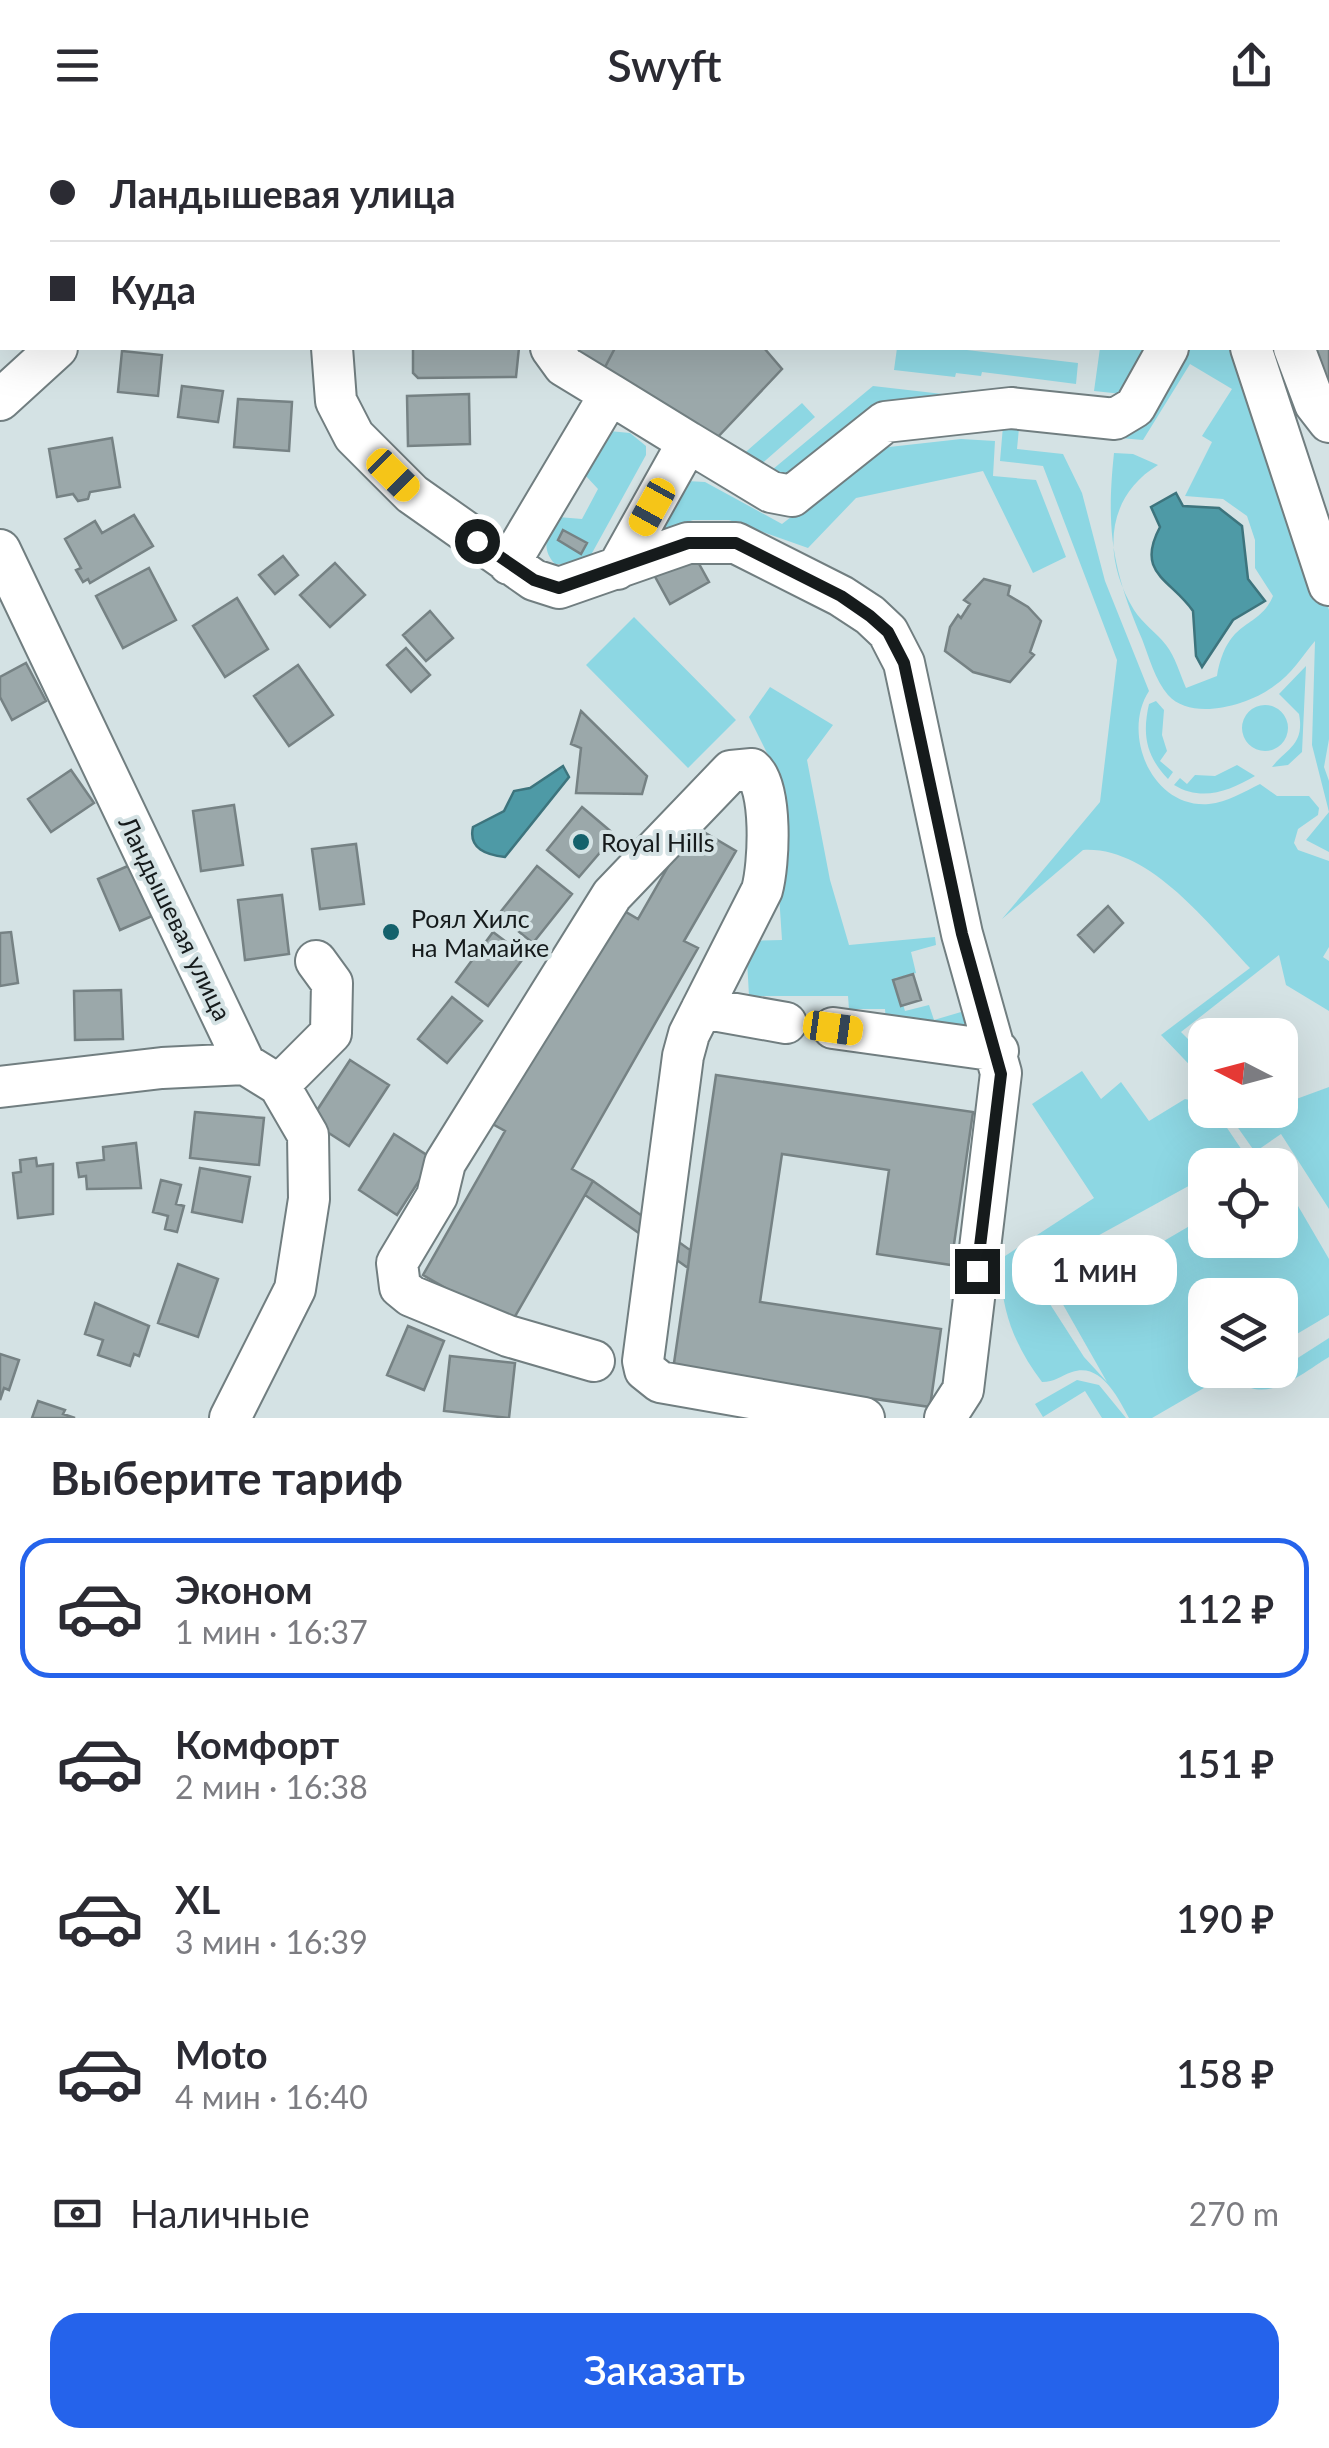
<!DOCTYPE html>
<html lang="ru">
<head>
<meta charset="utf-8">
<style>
	body { margin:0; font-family:Lato,sans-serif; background:#f7f7f7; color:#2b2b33; height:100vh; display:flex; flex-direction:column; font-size:38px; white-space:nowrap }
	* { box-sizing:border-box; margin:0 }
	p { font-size:32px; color:#7c7c81 }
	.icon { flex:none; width:55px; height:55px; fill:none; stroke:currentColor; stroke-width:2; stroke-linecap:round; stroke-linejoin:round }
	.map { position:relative; height:1288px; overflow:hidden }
	.details { display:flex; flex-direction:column; background:#fff; flex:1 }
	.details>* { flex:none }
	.banner { position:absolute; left:0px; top:0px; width:1330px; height:220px; box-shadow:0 10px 40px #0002; display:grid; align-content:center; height:220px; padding:0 50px; background:#fff }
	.needle { width:65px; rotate:276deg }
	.controls { position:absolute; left:1188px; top:888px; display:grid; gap:20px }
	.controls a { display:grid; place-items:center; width:110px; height:110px; border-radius:20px; background:#fff; box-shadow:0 10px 40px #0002; font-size:50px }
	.end { position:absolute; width:45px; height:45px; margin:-22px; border:12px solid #161b1c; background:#fff; box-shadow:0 0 0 5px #fff }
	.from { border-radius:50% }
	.bubble { position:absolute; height:70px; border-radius:30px; background:#fff; box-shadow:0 10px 40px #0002; font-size:32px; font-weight:600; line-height:70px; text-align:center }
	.car { position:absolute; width:30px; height:60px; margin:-30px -15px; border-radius:12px; box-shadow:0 0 8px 2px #0007; background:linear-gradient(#f5c518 24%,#345 0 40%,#f5c518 0 76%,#345 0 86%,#f5c518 0) }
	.banner b { display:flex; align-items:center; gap:35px; height:95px; font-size:38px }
	.banner b+b { border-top:2px solid #e1e1e2 }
	.banner i { width:25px; height:25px; background:#2b2b33 }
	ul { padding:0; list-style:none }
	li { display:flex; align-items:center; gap:30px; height:140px; margin:0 20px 15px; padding:0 30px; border:5px solid transparent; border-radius:30px }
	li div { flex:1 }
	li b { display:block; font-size:38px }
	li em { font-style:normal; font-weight:600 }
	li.active { border-color:#2563eb }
	li>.icon { width:90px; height:90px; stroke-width:1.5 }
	h2 { padding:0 50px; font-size:45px; line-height:120px }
	.pay { display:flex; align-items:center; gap:25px; height:110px; padding:0 50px; font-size:38px }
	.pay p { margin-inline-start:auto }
	.cta { display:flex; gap:20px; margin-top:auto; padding:20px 50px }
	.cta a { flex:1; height:115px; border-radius:30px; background:#2563eb; color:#fff; font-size:40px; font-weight:600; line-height:115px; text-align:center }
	header { display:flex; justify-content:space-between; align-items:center; height:130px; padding:0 50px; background:#fff; font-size:45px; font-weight:600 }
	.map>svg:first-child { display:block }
</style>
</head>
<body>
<header><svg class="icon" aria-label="menu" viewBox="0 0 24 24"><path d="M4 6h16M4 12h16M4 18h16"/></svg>Swyft<svg class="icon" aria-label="share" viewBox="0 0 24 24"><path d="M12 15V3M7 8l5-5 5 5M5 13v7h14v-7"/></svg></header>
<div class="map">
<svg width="1329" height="1288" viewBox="0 0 1329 1288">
	<rect width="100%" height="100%" fill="#d4e2e4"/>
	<path fill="#8dd7e3" d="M897,218H950L1078,233L1076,254L982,242L981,246L956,243L955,247L894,240Z
		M1100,218H1148L1122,264L1094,261Z
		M1183,218H1241L1329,480V609L1324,637L1329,651V722L1306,710L1329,682L1312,615L1315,511C1302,526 1292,544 1274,556C1249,575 1192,592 1168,565C1155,550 1149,527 1142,509C1112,438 1106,400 1114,323L1133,324L1158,335C1104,368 1103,429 1134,480C1143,494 1156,502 1166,515C1175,526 1180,544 1186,558L1217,546C1228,486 1258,501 1273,466L1255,438V410L1247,386L1223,369L1185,366L1212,312L1202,306L1232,259L1190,234L1143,310L1086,305Z
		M873,256L960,266L961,261L987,264L988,260L1071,272L883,281L796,356L761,349Z
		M802,273L815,287L751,343L732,334Z
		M1003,296L1019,298L1017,319L1063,324L1082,363L1105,451L1149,561C1121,604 1152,679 1209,674C1227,672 1244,662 1260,654L1277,666H1309L1319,678L1318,685L1298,699L1294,713L1298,720L1329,731V817L1323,827L1329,831V881L1286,855L1279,825L1181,902L1205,926V951L1161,905L1250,838C1207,793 1149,716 1083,720L1002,789L1100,672L1117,530L1043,336L1000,331Z
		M609,301L630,303L646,316V325L586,434H555C540,419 547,401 558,387L582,389L598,359L585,345V334Z
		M961,309L995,311L993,346L1036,350L1066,427L1033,443L983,341L856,368L808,418L729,390H693L650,404L687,351L705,352L782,394L880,318Z
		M634,487L736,590L688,638L586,535Z
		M1306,536L1302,622L1288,635L1272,637C1286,619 1305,615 1299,584L1279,564Z
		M770,557L833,595L807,630L830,750L849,815L935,807L936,815L911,822L916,843L895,848L905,881L929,875L934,890L961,882L974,898L886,895L885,879H849L848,866H749L746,811L782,810L770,629L749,587Z
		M1156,571L1164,580L1162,605L1167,621L1160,631L1173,642L1168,649C1146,626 1142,605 1149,574Z
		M1242 598a23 23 0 1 1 46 0a23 23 0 1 1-46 0Z
		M1237,635L1255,646C1229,661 1202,672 1174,655L1180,648L1187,654L1195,645L1215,646Z
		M1082,941L1101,969L1121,952L1149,991L1185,969L1205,973V980H1215L1252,1035H1205V1047L1030,1143L1084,1227L1107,1252L1061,1171L1205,1087V1110H1280V1045L1329,1129V1185L1280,1214V1165H1205V1240H1235L1152,1288H1129C1118,1268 1101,1232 1072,1242C1060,1246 1055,1252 1042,1252C1014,1215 998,1175 1002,1128L1094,1068L1032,974Z
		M1329,957V1079L1281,1004L1255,1022L1236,995L1265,980H1280V975Z
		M1329,1208V1227C1307,1240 1278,1266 1251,1258Z
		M1077,1250L1099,1255L1126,1288H1102L1085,1261L1043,1287L1035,1274Z"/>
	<path fill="#4e9aa6" stroke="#3d747d" stroke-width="2.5" d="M1176,363L1183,376L1219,378L1242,396L1248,449L1265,471L1233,490L1202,537L1196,526L1193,481C1171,449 1135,444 1160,397L1151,377Z
		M563,636L569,647L505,727C487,725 468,719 473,697L504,681L514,661L530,658Z"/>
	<path fill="#9ba8aa" stroke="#768284" stroke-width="2.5" d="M1328,131L1329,132V276L1299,218H1328Z
		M413,218H519L516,247L418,248L413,243Z
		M564,218H615L604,239Z
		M615,218H764L782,239L716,309L604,239Z
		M122,221L162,225L158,266L118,262Z
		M182,256L223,261L218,292L178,287Z
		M469,264L470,314L408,316L407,266Z
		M238,269L292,272L289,321L234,317Z
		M112,308L120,357L90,362L88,369L78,371L73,364L57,367L49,319Z
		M134,385L153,416L90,453L88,449L83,452L76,440L81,438L65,409L95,391L102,403Z
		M563,400L587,413L581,424L558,410Z
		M692,421L709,452L670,474L653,443Z
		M283,426L298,445L275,464L259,445Z
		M335,433L365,465L330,497L300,465Z
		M149,438L176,490L123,518L96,466Z
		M984,449L1010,456L1008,465L1028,477L1041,491L1030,522L1034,525L1010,552L973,542L945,521L950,497L958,485L961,488L970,474L964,470Z
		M237,468L268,519L225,547L193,496Z
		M430,481L453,508L426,531L403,505Z
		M406,518L430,545L411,562L387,535Z
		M26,533L46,571L12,590L0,567V547Z
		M298,535L333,585L289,616L254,566Z
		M581,581L647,646L642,664L576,663L581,618L571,614Z
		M71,640L94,673L51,702L28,669Z
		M234,675L243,735L201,741L193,681Z
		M582,677L615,705L579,747L547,720Z
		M692,695L736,721L684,811L698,818L572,1039L593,1051L510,1195L423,1145L505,1001L489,992L614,775L638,789Z
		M356,714L364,774L320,779L312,719Z
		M137,732L159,783L120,800L98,749Z
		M537,736L572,764L533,813L498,785Z
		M282,765L289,824L245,830L238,770Z
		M1108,776L1123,793L1094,822L1078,805Z
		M11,802L18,853L0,856V803Z
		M493,802L525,826L488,876L456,852Z
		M913,844L921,870L901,876L893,850Z
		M121,860L123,909L75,910L74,861Z
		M452,867L482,891L447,933L418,909Z
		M350,930L389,955L349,1016L310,991Z
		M716,945L973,982L951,1135L877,1124L889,1040L782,1024L760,1172L941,1199L930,1277L673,1240Z
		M195,982L264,988L259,1035L190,1028Z
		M394,1004L433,1029L397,1085L359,1060Z
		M136,1013L141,1058L87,1059L86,1046L79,1047L77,1033L104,1030L103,1017Z
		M36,1028L37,1036L53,1034V1084L18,1088L13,1043L21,1042L20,1030Z
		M200,1038L250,1047L242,1092L192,1082Z
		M161,1050L181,1055L176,1074L184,1076L177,1102L165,1099L168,1086L153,1082Z
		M593,1051L690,1120L688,1138L585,1065Z
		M178,1134L218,1149L198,1207L158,1193Z
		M95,1173L149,1196L139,1226L134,1224L130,1236L98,1225L103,1210L85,1204Z
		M408,1196L444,1211L424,1260L387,1245Z
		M0,1224L19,1230L9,1260L4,1258L0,1270Z
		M450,1226L515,1233L509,1288L444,1281Z
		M38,1271L65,1280L63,1284L75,1288H32Z"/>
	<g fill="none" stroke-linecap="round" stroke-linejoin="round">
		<g stroke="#717e80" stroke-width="44">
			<path id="minor" d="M1012,0L1016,2
				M36,2V0
				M288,2L290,0
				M373,2L374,0
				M811,2L817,0
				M1328,114L1329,115
				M0,121L2,115
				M332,218L336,271L354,306L412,364L534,450L559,458L688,413H736L841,466L870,485L888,502L904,533L962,804L1001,943L963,1260L945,1288
				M1251,218L1329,455
				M1294,218L1315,274L1329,292
				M610,264L688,312
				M0,270L57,218
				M0,420L245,934
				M509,434L610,264L564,236L551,218
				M617,439L688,312L771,362L792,366L885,292L1011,278L1115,289L1135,277L1168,218
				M702,878L786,893
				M833,898L998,921
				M279,955L331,903L332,853L316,831
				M0,957L162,938L245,934
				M594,1231L508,1206L411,1166L400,1157L397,1133L437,1066L445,1033L612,765L731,641L752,639C773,656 769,735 762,760L689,904L683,926L643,1231L645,1240L660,1252L864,1288
				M230,1288L295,1159L309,1069L308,1005L279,955L245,934"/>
		</g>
		<use href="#minor" stroke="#fff" stroke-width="40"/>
	</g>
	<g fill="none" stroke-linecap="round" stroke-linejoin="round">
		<path stroke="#161b1c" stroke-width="12" d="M477,411L534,450L559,458L688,413H736L841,466L870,486L888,502L904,533L962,804L1001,944L977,1141"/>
	</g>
	<g fill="#14616c" stroke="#d4e2e4" stroke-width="4">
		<circle cx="581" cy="712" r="10"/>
		<circle cx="391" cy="802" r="10"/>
	</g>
	<g text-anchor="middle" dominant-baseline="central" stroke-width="8" stroke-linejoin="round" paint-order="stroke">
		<g font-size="25" fill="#161b1c" stroke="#d4e2e4" text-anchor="start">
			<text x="601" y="712">Royal Hills</text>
			<text x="411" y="788">Роял Хилс<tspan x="411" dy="29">на Мамайке</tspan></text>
		</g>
		<g font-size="25" fill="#161b1c" stroke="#d4e2e4">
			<text transform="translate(176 788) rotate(64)">Ландышевая улица</text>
		</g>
	</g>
</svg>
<div class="controls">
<a><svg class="needle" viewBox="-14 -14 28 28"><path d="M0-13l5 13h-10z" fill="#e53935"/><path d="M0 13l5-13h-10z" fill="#7c7c81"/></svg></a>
<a><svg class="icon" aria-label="locate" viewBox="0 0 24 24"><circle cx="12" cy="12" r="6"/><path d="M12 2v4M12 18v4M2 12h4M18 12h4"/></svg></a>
<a><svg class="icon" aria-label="layers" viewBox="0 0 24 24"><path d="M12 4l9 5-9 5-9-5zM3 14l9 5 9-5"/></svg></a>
</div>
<i class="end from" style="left:477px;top:411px"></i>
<i class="end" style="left:977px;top:1141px"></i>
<div class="bubble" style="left:1012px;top:1105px;width:165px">1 мин</div>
<i class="car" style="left:393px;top:345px;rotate:135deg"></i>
<i class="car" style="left:652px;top:377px;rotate:209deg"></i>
<i class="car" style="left:833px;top:898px;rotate:98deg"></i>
<div class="banner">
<b><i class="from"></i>Ландышевая улица</b>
<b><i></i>Куда</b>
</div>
</div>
<section class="details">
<h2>Выберите тариф</h2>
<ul>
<li class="active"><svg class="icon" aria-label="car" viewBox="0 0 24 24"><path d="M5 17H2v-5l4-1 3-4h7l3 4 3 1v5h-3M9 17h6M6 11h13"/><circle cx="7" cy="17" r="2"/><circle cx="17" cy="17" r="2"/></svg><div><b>Эконом</b><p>1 мин · 16:37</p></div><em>112 ₽</em></li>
<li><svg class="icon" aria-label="car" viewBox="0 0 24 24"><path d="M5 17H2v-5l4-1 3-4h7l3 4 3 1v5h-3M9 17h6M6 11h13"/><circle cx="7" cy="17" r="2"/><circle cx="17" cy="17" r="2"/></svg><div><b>Комфорт</b><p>2 мин · 16:38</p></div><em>151 ₽</em></li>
<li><svg class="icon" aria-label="car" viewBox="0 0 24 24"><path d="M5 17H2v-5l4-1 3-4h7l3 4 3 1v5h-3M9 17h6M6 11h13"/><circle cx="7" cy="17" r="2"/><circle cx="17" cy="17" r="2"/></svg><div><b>XL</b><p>3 мин · 16:39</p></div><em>190 ₽</em></li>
<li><svg class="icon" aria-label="car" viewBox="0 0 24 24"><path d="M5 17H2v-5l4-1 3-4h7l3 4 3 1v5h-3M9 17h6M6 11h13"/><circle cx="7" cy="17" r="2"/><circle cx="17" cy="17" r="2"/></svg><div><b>Moto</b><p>4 мин · 16:40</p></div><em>158 ₽</em></li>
</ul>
<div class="pay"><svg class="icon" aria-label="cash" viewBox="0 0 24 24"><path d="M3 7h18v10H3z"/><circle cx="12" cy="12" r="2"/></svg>Наличные<p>270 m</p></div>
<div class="cta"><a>Заказать</a></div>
</section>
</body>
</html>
